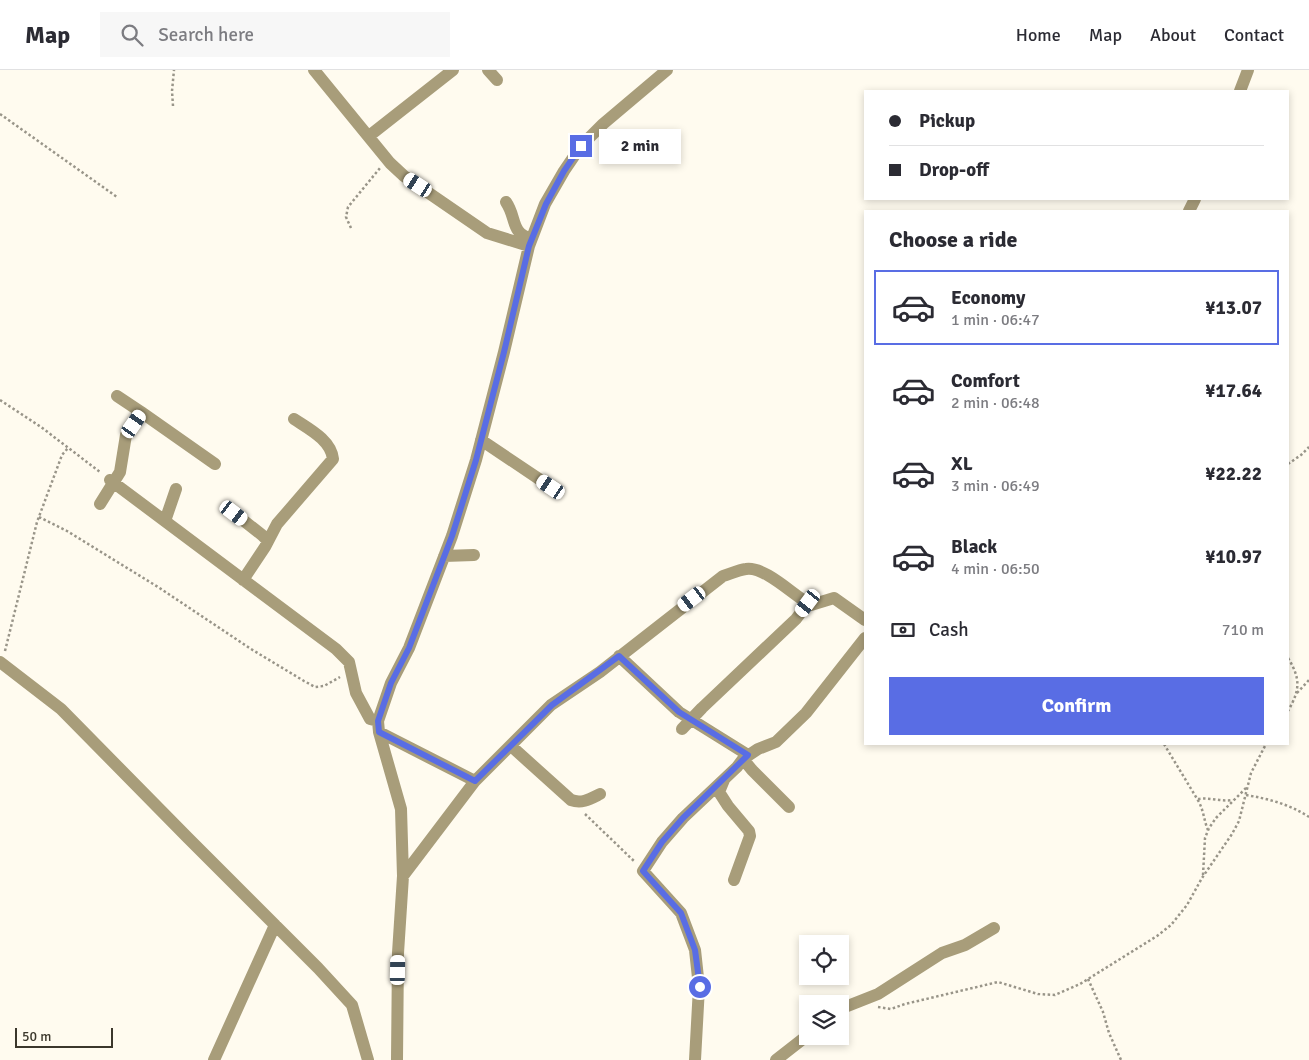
<!DOCTYPE html>
<html lang="en">
<head>
<meta charset="utf-8">
<style>
	body { margin:0; font-family:Signika,sans-serif; background:#f7f7f7; color:#2b2b33; height:100vh; display:flex; flex-direction:column; font-size:19px; white-space:nowrap }
	* { box-sizing:border-box; margin:0 }
	p { font-size:16px; color:#7c7c81 }
	.icon { flex:none; width:28px; height:28px; fill:none; stroke:currentColor; stroke-width:2; stroke-linecap:round; stroke-linejoin:round }
	.map { position:relative; flex:1; overflow:hidden }
	.panel { position:absolute; left:864px; top:140px; width:425px; height:535px; display:flex; flex-direction:column; background:#fff; border-radius:0px; box-shadow:0 2px 8px #0003 }
	.panel>* { flex:none }
	.top-card { position:absolute; left:864px; top:20px; width:425px; height:110px; border-radius:0px; box-shadow:0 2px 8px #0003; display:grid; align-content:center; height:110px; padding:0 25px; background:#fff }
	.controls { position:absolute; left:799px; top:865px; display:grid; gap:10px }
	.controls a { display:grid; place-items:center; width:50px; height:50px; border-radius:0px; background:#fff; box-shadow:0 2px 8px #0003; font-size:25px }
	.scale { position:absolute; left:15px; bottom:12px; width:98px; box-sizing:border-box; padding-left:5px; border:2px solid #3b372b; border-top:0; font-size:14px; line-height:18px; white-space:nowrap; color:#3b372b; -webkit-text-stroke:4px #fffbef; paint-order:stroke }
	.end { position:absolute; width:22px; height:22px; margin:-11px; border:6px solid #596de4; background:#fff; box-shadow:0 0 0 2px #fff }
	.from { border-radius:50% }
	.bubble { position:absolute; height:35px; border-radius:0px; background:#fff; box-shadow:0 2px 8px #0003; font-size:16px; font-weight:700; line-height:35px; text-align:center }
	.car { position:absolute; width:15px; height:30px; margin:-15px -8px; border-radius:6px; box-shadow:0 0 4px 1px #0007; background:linear-gradient(#fff 24%,#345 0 40%,#fff 0 76%,#345 0 86%,#fff 0) }
	.top-card b { display:flex; align-items:center; gap:18px; height:48px; font-size:19px }
	.top-card b+b { border-top:1px solid #e1e1e2 }
	.top-card i { width:12px; height:12px; background:#2b2b33 }
	ul { padding:0; list-style:none }
	li { display:flex; align-items:center; gap:15px; height:75px; margin:0 10px 8px; padding:0 15px; border:2px solid transparent; border-radius:0px }
	li div { flex:1 }
	li b { display:block; font-size:19px }
	li em { font-style:normal; font-weight:700 }
	li.current { border-color:#596de4 }
	li>.icon { width:45px; height:45px; stroke-width:1.5 }
	h2 { padding:0 25px; font-size:22px; line-height:60px }
	.pay { display:flex; align-items:center; gap:12px; height:55px; padding:0 25px; font-size:19px }
	.pay p { margin-inline-start:auto }
	.cta { display:flex; gap:10px; margin-top:auto; padding:10px 25px }
	.cta a { flex:1; height:58px; border-radius:0px; background:#596de4; color:#fff; font-size:20px; font-weight:700; line-height:58px; text-align:center }
	header { display:flex; align-items:center; gap:30px; box-sizing:border-box; height:70px; padding:0 25px; background:#fff; border-bottom:1px solid #e1e1e2 }
	header strong { font-size:24px }
	nav { display:flex; gap:28px; margin-inline-start:auto; font-size:18px }
	.search { width:350px; height:45px; background:#f7f7f7; display:flex; align-items:center; gap:12px; box-sizing:border-box; padding:0 18px; border-radius:0px; color:#7c7c81; font-size:19px }
	.map>svg:first-child { display:block }
</style>
</head>
<body>
<header>
<strong>Map</strong>
<div class="search"><svg class="icon" aria-label="search" viewBox="0 0 24 24"><circle cx="10" cy="10" r="6"/><path d="M15 15l6 6"/></svg>Search here</div>
<nav><a>Home</a><a>Map</a><a>About</a><a>Contact</a></nav>
</header>
<div class="map">
<svg width="1309" height="990" viewBox="0 0 1309 990">
	<rect width="100%" height="100%" fill="#fffbef"/>
	<g fill="none" stroke-linecap="round" stroke-linejoin="round">
		<path stroke="#999589" stroke-width="2.5" stroke-dasharray="2.5 2.5" stroke-linecap="butt" d="M173,36L172,21L174,0
			M0,44L117,127
			M351,158L346,147L348,137L380,98
			M0,330L41,357L100,402
			M1288,394L1301,385L1309,377
			M39,447L67,461L158,517L251,579L304,611L315,617L324,616L340,607
			M5,581L37,452L62,385L68,378
			M1288,588C1301,609 1300,620 1288,641
			M1297,623L1309,610
			M1164,674L1199,732C1204,742 1204,751 1208,760
			M1246,725C1269,729 1289,734 1309,747
			M1198,729C1210,727 1221,732 1233,730
			M585,744L635,792
			M1203,805L1205,768L1209,758L1216,748L1247,717
			M1088,909L1103,942L1109,963L1121,990
			M878,937L891,939L905,934L998,912L1038,924L1055,925L1080,914L1157,866L1171,855L1187,835L1202,808L1232,764L1239,751L1251,703L1266,674"/>
		<path stroke="#a89d7a" stroke-width="12" d="M314,0L390,93L404,106L487,163L529,176
			M488,0L497,10
			M1240,21L1248,0
			M369,66L453,0
			M506,132C517,148 510,162 531,169
			M1189,141L1195,129
			M117,326L141,342
			M481,370L551,417
			M110,410L336,579L349,592L356,623L370,649L378,651
			M100,434L120,402L126,365L141,342L215,394
			M234,443L262,465L268,471
			M165,451L176,419
			M444,486L474,485
			M243,510L265,477L277,454L333,389C331,370 309,359 294,349
			M619,586L679,642L748,685
			M0,592L61,639L188,768L318,898L352,935L368,990
			M682,659L702,638L796,549L808,533
			M379,662L475,711
			M511,676L571,730C582,734 590,729 600,724
			M743,689L752,700L789,737
			M724,710L719,722L728,736L749,761L750,766L734,810
			M403,806L475,711L551,635L600,602L723,506C730,504 738,500 746,499C765,496 794,526 811,535L834,528L865,550
			M840,939L878,924L942,883L965,875L994,858
			M214,990L275,855
			M397,990L398,883L403,806L401,739L379,662L378,651L391,613L409,578L452,466L476,390L504,282L529,176L545,134L564,101L581,76L603,54L667,0
			M695,990L699,917L695,880L681,843L643,801L662,772L683,748L737,697L743,689L758,679L776,672L806,643L865,568
			M776,990L808,965"/>
	</g>
	<g fill="none" stroke-linecap="round" stroke-linejoin="round">
		<path stroke="#596de4" stroke-width="6" d="M581,76L564,101L546,134L529,176L504,282L476,390L452,466L409,578L391,613L378,651L379,662L475,711L552,635L619,586L679,642L748,685L683,748L662,772L643,801L681,843L695,880L700,917"/>
	</g>
</svg>
<div class="controls">
<a><svg class="icon" aria-label="locate" viewBox="0 0 24 24"><circle cx="12" cy="12" r="6"/><path d="M12 2v4M12 18v4M2 12h4M18 12h4"/></svg></a>
<a><svg class="icon" aria-label="layers" viewBox="0 0 24 24"><path d="M12 4l9 5-9 5-9-5zM3 14l9 5 9-5"/></svg></a>
</div>
<div class="scale">50 m</div>
<i class="end from" style="left:700px;top:917px"></i>
<i class="end" style="left:581px;top:76px"></i>
<div class="bubble" style="left:599px;top:59px;width:82px">2 min</div>
<i class="car" style="left:418px;top:115px;rotate:303deg"></i>
<i class="car" style="left:134px;top:354px;rotate:35deg"></i>
<i class="car" style="left:551px;top:417px;rotate:304deg"></i>
<i class="car" style="left:234px;top:443px;rotate:127deg"></i>
<i class="car" style="left:692px;top:529px;rotate:233deg"></i>
<i class="car" style="left:808px;top:533px;rotate:217deg"></i>
<i class="car" style="left:398px;top:900px;rotate:1deg"></i>
<div class="top-card">
<b><i class="from"></i>Pickup</b>
<b><i></i>Drop-off</b>
</div>
<section class="panel">
<h2>Choose a ride</h2>
<ul>
<li class="current"><svg class="icon" aria-label="car" viewBox="0 0 24 24"><path d="M5 17H2v-5l4-1 3-4h7l3 4 3 1v5h-3M9 17h6M6 11h13"/><circle cx="7" cy="17" r="2"/><circle cx="17" cy="17" r="2"/></svg><div><b>Economy</b><p>1 min · 06:47</p></div><em>¥13.07</em></li>
<li><svg class="icon" aria-label="car" viewBox="0 0 24 24"><path d="M5 17H2v-5l4-1 3-4h7l3 4 3 1v5h-3M9 17h6M6 11h13"/><circle cx="7" cy="17" r="2"/><circle cx="17" cy="17" r="2"/></svg><div><b>Comfort</b><p>2 min · 06:48</p></div><em>¥17.64</em></li>
<li><svg class="icon" aria-label="car" viewBox="0 0 24 24"><path d="M5 17H2v-5l4-1 3-4h7l3 4 3 1v5h-3M9 17h6M6 11h13"/><circle cx="7" cy="17" r="2"/><circle cx="17" cy="17" r="2"/></svg><div><b>XL</b><p>3 min · 06:49</p></div><em>¥22.22</em></li>
<li><svg class="icon" aria-label="car" viewBox="0 0 24 24"><path d="M5 17H2v-5l4-1 3-4h7l3 4 3 1v5h-3M9 17h6M6 11h13"/><circle cx="7" cy="17" r="2"/><circle cx="17" cy="17" r="2"/></svg><div><b>Black</b><p>4 min · 06:50</p></div><em>¥10.97</em></li>
</ul>
<div class="pay"><svg class="icon" aria-label="cash" viewBox="0 0 24 24"><path d="M3 7h18v10H3z"/><circle cx="12" cy="12" r="2"/></svg>Cash<p>710 m</p></div>
<div class="cta"><a>Confirm</a></div>
</section>
</div>
</body>
</html>
